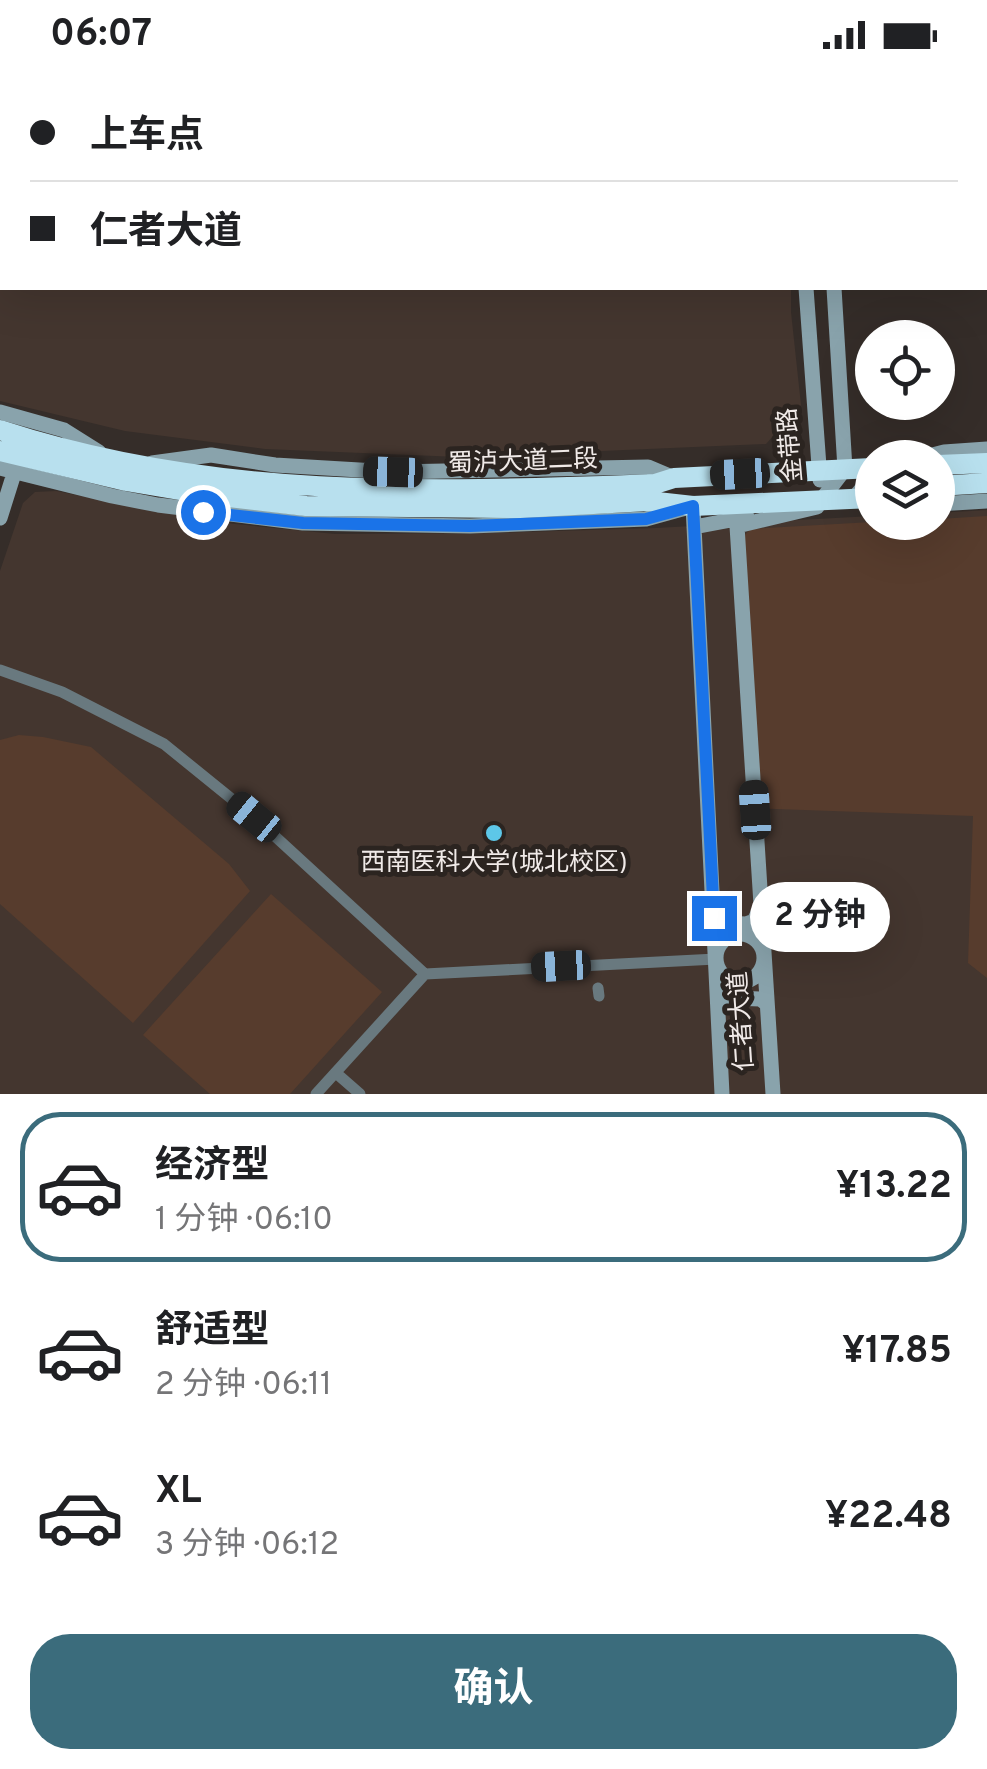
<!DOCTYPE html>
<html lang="zh">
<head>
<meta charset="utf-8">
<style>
	body { margin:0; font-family:Overpass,"Noto Sans SC",sans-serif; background:#f6f6f6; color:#202124; height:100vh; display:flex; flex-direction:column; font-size:38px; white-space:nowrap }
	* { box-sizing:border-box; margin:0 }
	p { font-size:32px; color:#757577 }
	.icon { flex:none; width:55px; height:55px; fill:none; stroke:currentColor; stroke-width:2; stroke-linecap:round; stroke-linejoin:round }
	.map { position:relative; height:1024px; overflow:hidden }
	.drawer { display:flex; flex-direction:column; background:#fff; flex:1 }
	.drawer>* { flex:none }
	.guide { position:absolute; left:0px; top:0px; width:988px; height:220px; box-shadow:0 10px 40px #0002; display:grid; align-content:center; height:220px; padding:0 30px; background:#fff }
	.buttons { position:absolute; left:855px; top:250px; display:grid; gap:20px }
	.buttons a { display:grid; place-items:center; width:100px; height:100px; border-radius:50%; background:#fff; box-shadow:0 10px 40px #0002; font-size:50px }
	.end { position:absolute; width:45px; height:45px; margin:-22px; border:12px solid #1a73e8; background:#fff; box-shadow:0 0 0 5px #fff }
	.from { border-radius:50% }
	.bubble { position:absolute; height:70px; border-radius:35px; background:#fff; box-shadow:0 10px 40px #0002; font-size:32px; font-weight:700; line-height:70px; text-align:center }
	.car { position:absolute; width:30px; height:60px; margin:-30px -15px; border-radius:12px; box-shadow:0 0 8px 2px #0007; background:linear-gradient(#222 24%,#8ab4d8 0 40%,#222 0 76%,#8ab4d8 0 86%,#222 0) }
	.guide b { display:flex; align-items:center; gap:35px; height:95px; font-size:38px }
	.guide b+b { border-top:2px solid #e0e0e0 }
	.guide i { width:25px; height:25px; background:#202124 }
	ul { padding:18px 0 0; list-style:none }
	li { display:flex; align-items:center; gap:30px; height:150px; margin:0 20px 15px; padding:0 10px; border:5px solid transparent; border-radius:40px }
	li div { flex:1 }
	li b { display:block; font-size:38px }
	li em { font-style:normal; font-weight:700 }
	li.on { border-color:#3b6c7c }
	li>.icon { width:90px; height:90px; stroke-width:1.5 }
	.action { display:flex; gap:20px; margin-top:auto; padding:20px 30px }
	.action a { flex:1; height:115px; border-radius:40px; background:#3b6c7c; color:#fff; font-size:40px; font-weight:700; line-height:115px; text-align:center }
	.status { display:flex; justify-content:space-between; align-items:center; height:70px; padding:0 50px; background:#fff; direction:ltr }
	.status svg { height:28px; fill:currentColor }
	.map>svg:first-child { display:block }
</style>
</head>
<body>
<div class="status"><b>06:07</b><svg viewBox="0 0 49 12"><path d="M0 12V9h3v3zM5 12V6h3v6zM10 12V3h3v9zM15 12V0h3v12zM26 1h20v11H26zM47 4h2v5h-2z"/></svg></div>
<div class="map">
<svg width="987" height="1024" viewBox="0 0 987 1024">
	<rect width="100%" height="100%" fill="#352d29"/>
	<path fill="#44362f" d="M0,0H814L813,2H2V218H791V242L801,335L766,374L459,387L265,379L125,361L0,331Z
		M56,421L215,452L335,464L490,463L656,458L872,446V452H938V443L987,440V1024H0V501L23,433L35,422Z"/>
	<path fill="#573c2d" d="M987,446V908L968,893L973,746L747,738L736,473L751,459L872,452H938V449Z
		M19,665L43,667L91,677L229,794L250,821L133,953L0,834V670Z
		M271,824L382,922L290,1024H210L143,965Z"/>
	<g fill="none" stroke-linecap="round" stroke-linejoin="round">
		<path stroke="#69797f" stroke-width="11" d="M0,600L62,622L164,674L254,747L425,904
			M598,918L599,926
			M336,1003L360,1024
			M316,1024L425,904L716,889"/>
		<path stroke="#89a3ac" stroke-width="15" d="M823,2L824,0
			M852,2L853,0
			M806,218L820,410
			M0,342L64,360L99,382
			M921,388L944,382L987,379
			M152,393L211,385L275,395L393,402L648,397L674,408
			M0,398L112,426L158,435L303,453L470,456L646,449L693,436L722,1024
			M822,429L845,399L834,218
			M850,430L854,428L872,407
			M938,434L987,431
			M0,448L17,394
			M694,457L747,447
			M713,842L722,853L746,854L754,851L760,839
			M716 888a24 24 0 1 1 48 0a24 24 0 1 1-48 0Z
			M718,940L732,928L760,929L767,934
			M773,1024L737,456L817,437"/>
		<path stroke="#b8e0ee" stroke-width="20" d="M0,360C217,431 431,422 655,414L674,408L872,398
			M0,381L126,411L203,424L306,436L520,438L648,431L693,436L872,428
			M938,395L987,393
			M938,416L987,413"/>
	</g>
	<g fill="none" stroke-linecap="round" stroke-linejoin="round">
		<path stroke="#1a73e8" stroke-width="12" d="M203,442L303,453L470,456L646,449L693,436L714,848"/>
	</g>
	<circle fill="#5dc7e8" stroke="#2b2420" stroke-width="4" cx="494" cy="763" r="10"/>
	<g text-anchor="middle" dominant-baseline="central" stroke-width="10" stroke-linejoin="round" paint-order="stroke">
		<g font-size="25" fill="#f0eae8" stroke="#2b2420">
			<text transform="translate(792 375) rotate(-95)">金带路</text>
			<text transform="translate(523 393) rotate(-2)">蜀泸大道二段</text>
			<text transform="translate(743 951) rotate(-94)">仁者大道</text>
		</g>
		<g font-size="25" fill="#f0eae8" stroke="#2b2420">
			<text x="494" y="794">西南医科大学(城北校区)</text>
		</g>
	</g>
</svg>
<div class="buttons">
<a><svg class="icon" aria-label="locate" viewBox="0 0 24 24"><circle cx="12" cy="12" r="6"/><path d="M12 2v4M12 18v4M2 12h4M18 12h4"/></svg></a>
<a><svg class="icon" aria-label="layers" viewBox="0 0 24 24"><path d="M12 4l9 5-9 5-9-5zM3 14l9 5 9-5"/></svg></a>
</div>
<i class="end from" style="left:203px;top:442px"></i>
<i class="end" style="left:714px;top:848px"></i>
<div class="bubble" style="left:750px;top:812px;width:140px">2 分钟</div>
<i class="car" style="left:393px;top:402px;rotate:272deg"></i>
<i class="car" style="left:740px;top:404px;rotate:267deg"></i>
<i class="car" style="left:755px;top:740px;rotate:356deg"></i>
<i class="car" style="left:254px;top:747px;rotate:309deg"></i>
<i class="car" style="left:561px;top:896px;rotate:267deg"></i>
<div class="guide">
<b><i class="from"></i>上车点</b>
<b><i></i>仁者大道</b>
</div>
</div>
<section class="drawer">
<ul>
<li class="on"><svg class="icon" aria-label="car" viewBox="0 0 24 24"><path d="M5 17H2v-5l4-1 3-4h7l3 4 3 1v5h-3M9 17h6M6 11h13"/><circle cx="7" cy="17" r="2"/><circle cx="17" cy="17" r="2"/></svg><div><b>经济型</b><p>1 分钟 · 06:10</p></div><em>¥13.22</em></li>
<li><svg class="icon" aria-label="car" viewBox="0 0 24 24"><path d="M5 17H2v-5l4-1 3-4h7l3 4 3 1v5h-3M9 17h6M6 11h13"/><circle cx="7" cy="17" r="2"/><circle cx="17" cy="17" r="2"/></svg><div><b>舒适型</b><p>2 分钟 · 06:11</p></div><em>¥17.85</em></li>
<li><svg class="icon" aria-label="car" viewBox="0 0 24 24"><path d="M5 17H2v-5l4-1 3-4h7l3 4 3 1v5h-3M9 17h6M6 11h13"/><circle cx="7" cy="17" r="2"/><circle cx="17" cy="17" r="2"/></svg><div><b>XL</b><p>3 分钟 · 06:12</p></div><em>¥22.48</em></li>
</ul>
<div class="action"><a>确认</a></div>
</section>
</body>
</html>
